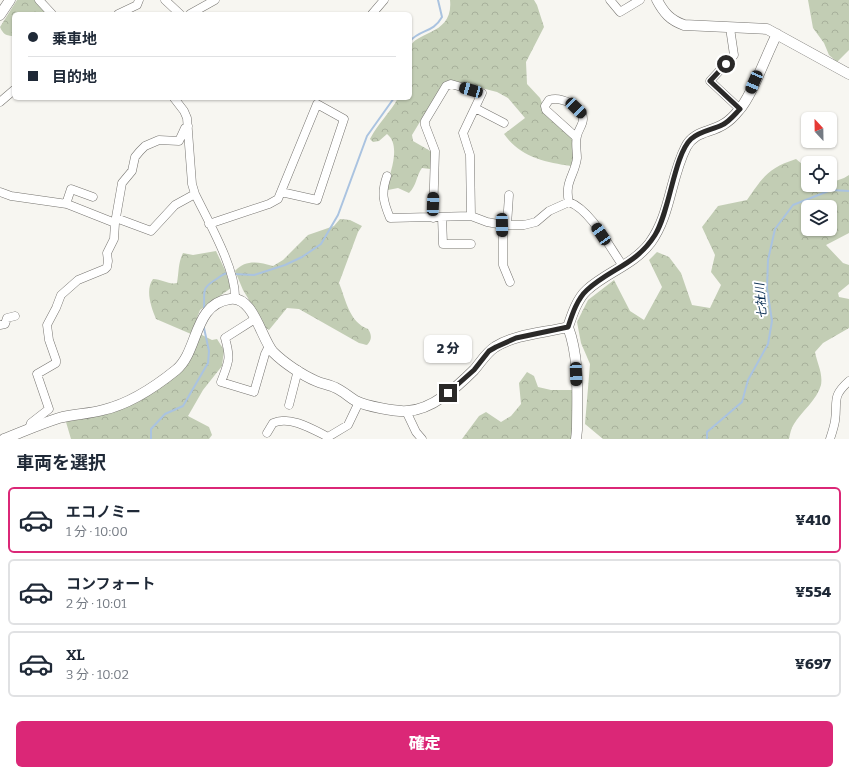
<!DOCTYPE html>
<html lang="ja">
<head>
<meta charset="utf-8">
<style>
	body { margin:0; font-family:Bitter,"Noto Sans JP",serif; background:#f2f2f3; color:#1f2937; height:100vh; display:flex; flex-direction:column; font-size:15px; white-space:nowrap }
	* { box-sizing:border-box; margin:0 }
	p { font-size:13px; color:#747a83 }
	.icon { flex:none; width:22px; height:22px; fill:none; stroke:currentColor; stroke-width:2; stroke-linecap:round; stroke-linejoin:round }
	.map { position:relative; height:439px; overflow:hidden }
	.side { display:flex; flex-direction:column; background:#fff; flex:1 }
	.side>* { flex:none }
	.top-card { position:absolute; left:12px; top:12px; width:400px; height:88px; border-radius:6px; box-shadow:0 1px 3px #0004; display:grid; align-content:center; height:88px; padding:0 16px; background:#fff }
	.needle { width:26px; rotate:338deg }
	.buttons { position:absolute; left:801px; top:112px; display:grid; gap:8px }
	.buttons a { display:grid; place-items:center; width:36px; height:36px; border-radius:6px; background:#fff; box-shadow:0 1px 3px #0004; font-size:20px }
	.end { position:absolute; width:18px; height:18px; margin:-9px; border:5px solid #2a2928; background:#fff; box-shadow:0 0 0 2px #fff }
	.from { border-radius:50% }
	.bubble { position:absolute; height:28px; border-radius:6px; background:#fff; box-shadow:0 1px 3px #0004; font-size:13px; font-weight:800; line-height:28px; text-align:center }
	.car { position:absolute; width:12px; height:24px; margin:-12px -6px; border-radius:5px; box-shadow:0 0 3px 1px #0007; background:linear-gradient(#222 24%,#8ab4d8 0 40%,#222 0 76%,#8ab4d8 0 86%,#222 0) }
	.top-card b { display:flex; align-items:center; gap:14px; height:38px; font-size:15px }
	.top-card b+b { border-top:1px solid #e0e1e3 }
	.top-card i { width:10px; height:10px; background:#1f2937 }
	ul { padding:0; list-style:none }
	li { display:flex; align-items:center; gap:12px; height:66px; margin:0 8px 6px; padding:0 8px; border:2px solid #e0e1e3; border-radius:6px }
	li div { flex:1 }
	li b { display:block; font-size:15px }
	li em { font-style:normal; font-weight:800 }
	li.current { border-color:#db2777 }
	li>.icon { width:36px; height:36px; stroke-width:1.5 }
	h2 { padding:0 16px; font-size:18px; line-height:48px }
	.button { display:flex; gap:8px; margin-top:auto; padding:8px 16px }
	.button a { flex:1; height:46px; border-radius:6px; background:#db2777; color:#fff; font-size:16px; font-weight:800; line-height:46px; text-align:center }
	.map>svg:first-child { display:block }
</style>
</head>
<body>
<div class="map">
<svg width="849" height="439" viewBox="0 0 849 439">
	<defs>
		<pattern id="forest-crowns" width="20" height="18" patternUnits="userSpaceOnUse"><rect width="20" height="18" fill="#c2cdb4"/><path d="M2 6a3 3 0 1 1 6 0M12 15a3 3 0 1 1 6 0" fill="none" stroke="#a7b09b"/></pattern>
	</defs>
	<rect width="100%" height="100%" fill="#f7f6f1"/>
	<path fill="url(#forest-crowns)" fill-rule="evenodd" d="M17,0H35L47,14H14V36C6,36 3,34 0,27Z
		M450,0H534L537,5L544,27L526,62L527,84L540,98L546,113L575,136L574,157L571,166C545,162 520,157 504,134L525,118L508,98L497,92L450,80L444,82L412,135L413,141L432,152L430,169L422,168C416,176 417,185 409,193L398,188L388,190L386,187C391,172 401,145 387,134L379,141L373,142L370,139C378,123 390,113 398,98H410C410,85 407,60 410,48C414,31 454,36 450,0Z
		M808,0H849V50L837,62L829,55L824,43L813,28Z
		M796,159L808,169V185H830V183L844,178L849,175V233L826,245L843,263L849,265V284L838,293L839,297L849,299V328L823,343L815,352C817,363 823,373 821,385C817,400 801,412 794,424C791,428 790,434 789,439H603L585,424L590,364L581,343L577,322L588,300L614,280L630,311L644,320L662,287L649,260L657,252L669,257L681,273L692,305L710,308L721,285L711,272L715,255L702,227L718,206L747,200C763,177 768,168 796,159ZM808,207H830V229H808Z
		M340,219L350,220L362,226L358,232L339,283C346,300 349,322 368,329C372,335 372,340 367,345L359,343L299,309L287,308L269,330L266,328L243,290L235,271C246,259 259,262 273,266L283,260L308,235L334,226Z
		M216,251L225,270L231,288L200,310L191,334L156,319C151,307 145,290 153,279C162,279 169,285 177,283C179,272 178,263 183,253L193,255Z
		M200,334L212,340L217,339L224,350L222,366L203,390L188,416L209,427L212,435L209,439H71L66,422L73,418L102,414L176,375Z
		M527,372L534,376L538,387L551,390H572L573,426L571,439H462L479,416L486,412L501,422L511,416L521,404L519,383Z"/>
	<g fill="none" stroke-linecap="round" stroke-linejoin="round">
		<path stroke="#aac3e0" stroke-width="2" d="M410,41C421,29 433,33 442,17L438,0
			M234,274L254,275L285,265L302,257L321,244L338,215L367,136L394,98
			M204,309C205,290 200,289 218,278C222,275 224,273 229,273
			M151,439V429L165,414L183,406L208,363L209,351L204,328
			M707,439V432L742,402L748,380L768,344L772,321L767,288L768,260L775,229L793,205L831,190L849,191"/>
		<g stroke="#767470" stroke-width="9">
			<path id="minor" d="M39,0L52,14
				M165,0L180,14
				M610,0L620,12L640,0
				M118,14L137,5L139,0
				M190,14L215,0
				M372,14L384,0
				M730,28L734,55L710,81L740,109
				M174,98L184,111L187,118L192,184L195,194C208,221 236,269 235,298
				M0,102L14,90
				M475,108L504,123
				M387,176C381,193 383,201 390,218L471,216L487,222L503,225H524L536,222L549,211L569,202C591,210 610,248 623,266
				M0,192L11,196L67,204L115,223L114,239L107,253L108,261L107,267L105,269L78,280L61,295L56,308L47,325L49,340L56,360V363L37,374L49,409L31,423L29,429
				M569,202C564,182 575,175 577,158C577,151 575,143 577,136C578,130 583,125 583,119C583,106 560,96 549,100L545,106L546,110L576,137
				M66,204L71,189L93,197
				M442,217L443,244H471
				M116,218L151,231L175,205L195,194
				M433,218L435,151L425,125V121L446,86L451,84L482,93L463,133L470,155L471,216
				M115,223L122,183L132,171L135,157L140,151L145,146L159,140L179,141L185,128L188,126
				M209,224L269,204L278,199L317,104L344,119L317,200L281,192
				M503,225V265L510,282
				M507,225L509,195
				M255,319L225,338C231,359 229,361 221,382L254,392L265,354L269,346
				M0,325L5,324L7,318L15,316
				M289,405L298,370
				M406,411L416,432L422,439
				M267,433L273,423C290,415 314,430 328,437
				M328,439V437L348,425L359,402
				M830,439C832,433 834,427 835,421C838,401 831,397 849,381"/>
		</g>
		<g stroke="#767470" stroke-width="11">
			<path id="tertiary" d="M657,0C664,13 670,20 684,25L767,29L849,74
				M0,15L10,0
				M4,439C22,432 40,424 59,418C73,414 89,414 103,410C129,404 155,387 176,370C199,351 193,304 230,299C253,295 261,338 273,352C284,363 302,375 316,381C323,384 330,385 336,388C343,391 349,397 356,401C366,406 396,412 407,411C432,410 457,387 474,370C481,362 486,353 495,347C516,334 544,333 568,327
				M576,439L577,430C577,396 580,359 568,327C572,315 577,299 587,290C607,272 633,265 650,243C671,214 670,178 686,147C694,131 710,133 724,124C729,121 735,115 739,110C752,96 767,53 777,34"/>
		</g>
		<use href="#minor" stroke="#fff" stroke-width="8"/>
		<use href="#tertiary" stroke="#fff" stroke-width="10"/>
	</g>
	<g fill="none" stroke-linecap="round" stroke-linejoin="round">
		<path stroke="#2a2928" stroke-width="5" d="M448,393L474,370L489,351L496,347L516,338L568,327C572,315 577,299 587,290C611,268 636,265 655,235C670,211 674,155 691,139C700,131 712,130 722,125C729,122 735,114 740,109L710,81L726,64"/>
	</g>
	<g text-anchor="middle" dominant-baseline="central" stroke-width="4" stroke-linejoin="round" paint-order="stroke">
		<g font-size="12" font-style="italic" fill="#082d52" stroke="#fff">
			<text transform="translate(761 301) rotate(-95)">七社川</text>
		</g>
	</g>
</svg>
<div class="buttons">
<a><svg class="needle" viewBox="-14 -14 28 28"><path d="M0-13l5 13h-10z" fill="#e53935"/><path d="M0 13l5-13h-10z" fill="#747a83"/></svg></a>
<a><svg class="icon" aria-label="locate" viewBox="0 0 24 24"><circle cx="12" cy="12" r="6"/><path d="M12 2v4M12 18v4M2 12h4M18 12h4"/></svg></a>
<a><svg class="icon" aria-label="layers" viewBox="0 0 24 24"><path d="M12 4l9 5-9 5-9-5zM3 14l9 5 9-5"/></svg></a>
</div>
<i class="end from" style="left:726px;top:64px"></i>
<i class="end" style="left:448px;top:393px"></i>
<div class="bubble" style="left:424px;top:335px;width:48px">2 分</div>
<i class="car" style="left:754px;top:82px;rotate:203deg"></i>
<i class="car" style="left:471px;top:90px;rotate:286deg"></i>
<i class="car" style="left:576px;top:108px;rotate:134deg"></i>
<i class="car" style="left:433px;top:204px;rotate:2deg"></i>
<i class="car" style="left:502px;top:225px;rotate:179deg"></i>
<i class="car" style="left:601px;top:234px;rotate:326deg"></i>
<i class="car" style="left:576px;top:374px;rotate:178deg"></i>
<div class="top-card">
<b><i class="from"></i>乗車地</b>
<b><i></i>目的地</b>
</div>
</div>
<section class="side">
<h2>車両を選択</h2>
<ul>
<li class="current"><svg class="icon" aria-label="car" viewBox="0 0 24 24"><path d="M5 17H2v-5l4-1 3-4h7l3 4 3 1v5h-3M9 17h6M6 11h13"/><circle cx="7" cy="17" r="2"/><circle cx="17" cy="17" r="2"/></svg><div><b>エコノミー</b><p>1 分 · 10:00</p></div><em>¥410</em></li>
<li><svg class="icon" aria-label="car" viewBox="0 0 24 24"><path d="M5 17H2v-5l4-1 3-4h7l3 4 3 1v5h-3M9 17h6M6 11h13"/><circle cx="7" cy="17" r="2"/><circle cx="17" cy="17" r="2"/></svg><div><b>コンフォート</b><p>2 分 · 10:01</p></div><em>¥554</em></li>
<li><svg class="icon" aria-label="car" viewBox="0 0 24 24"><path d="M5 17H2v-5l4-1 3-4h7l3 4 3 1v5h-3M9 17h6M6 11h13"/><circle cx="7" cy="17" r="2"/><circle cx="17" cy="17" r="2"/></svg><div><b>XL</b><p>3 分 · 10:02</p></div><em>¥697</em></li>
</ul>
<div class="button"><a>確定</a></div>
</section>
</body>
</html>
